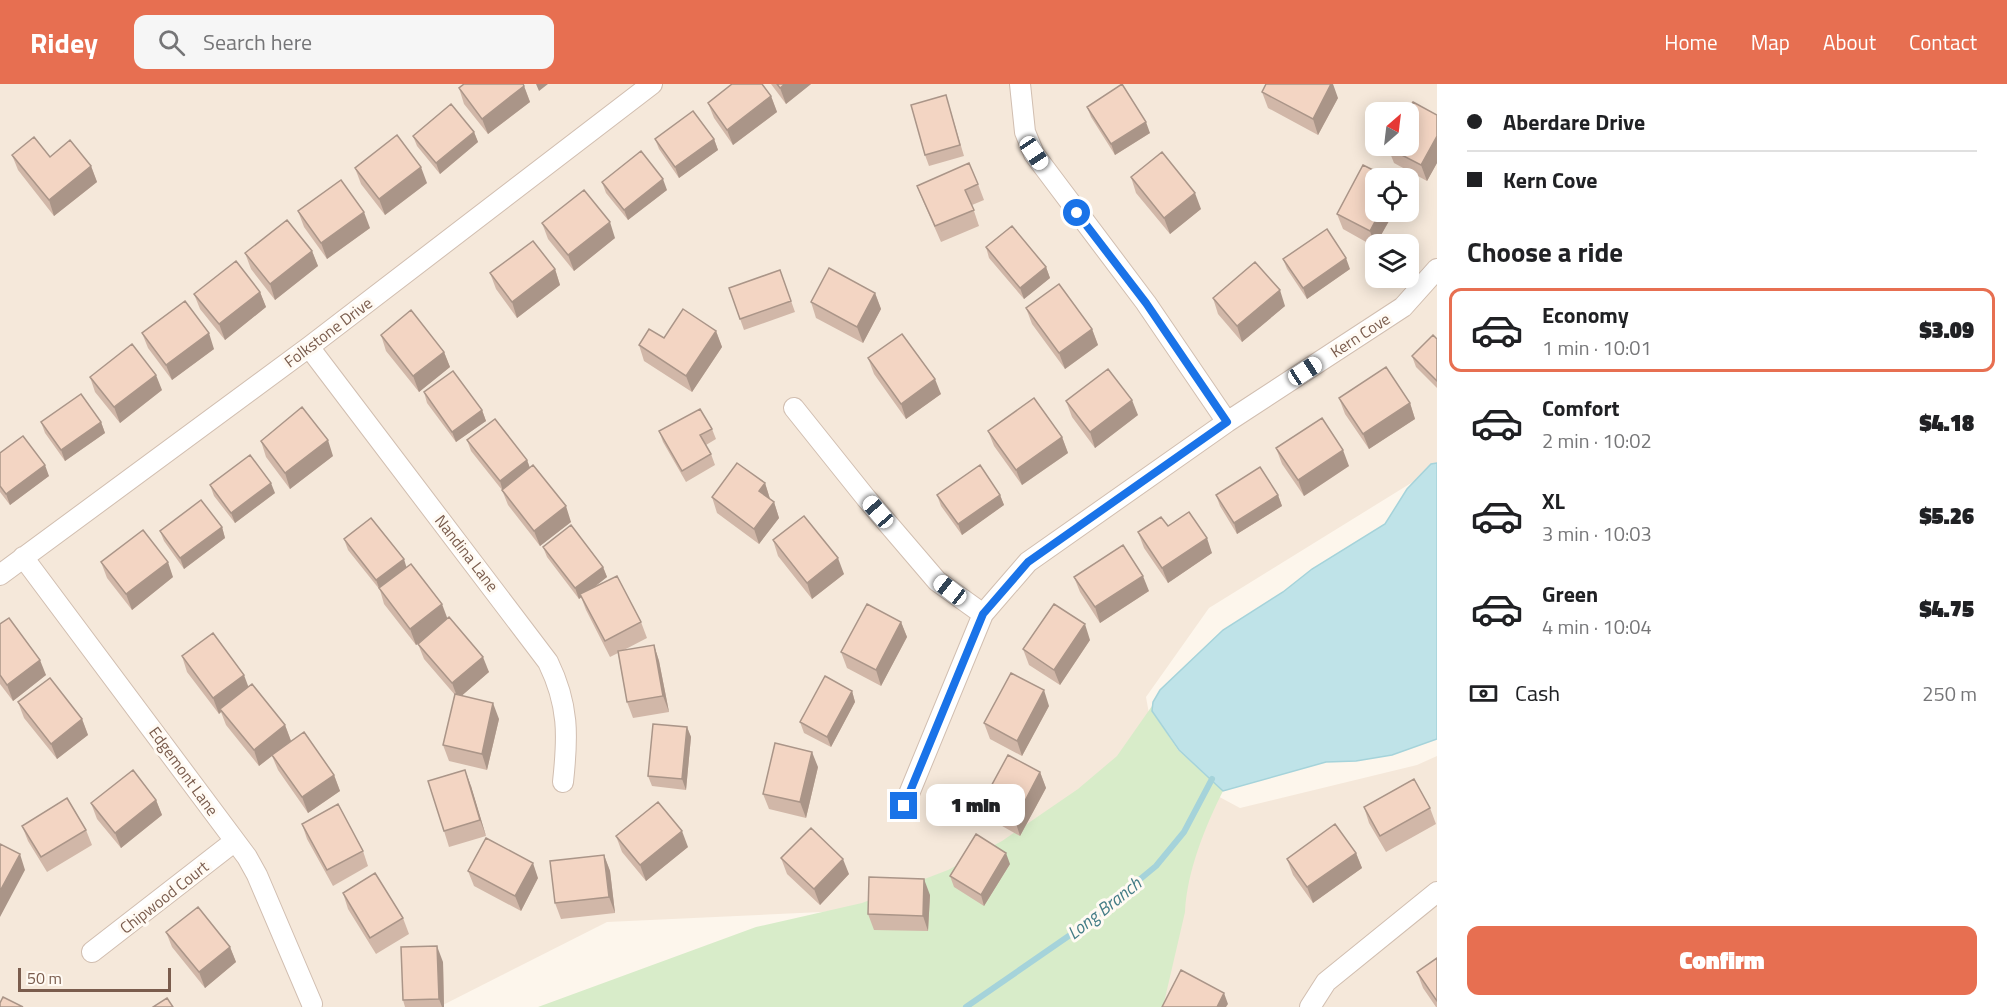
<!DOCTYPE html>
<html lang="en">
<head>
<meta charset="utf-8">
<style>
	body { margin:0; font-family:"Titillium Web",sans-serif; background:#f6f6f6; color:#202124; height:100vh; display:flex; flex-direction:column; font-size:22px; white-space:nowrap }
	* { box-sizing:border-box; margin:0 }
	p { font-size:20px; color:#757577 }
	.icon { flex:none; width:33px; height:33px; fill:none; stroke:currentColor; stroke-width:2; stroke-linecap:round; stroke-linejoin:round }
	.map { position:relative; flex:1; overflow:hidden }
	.details { display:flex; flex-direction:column; background:#fff; width:570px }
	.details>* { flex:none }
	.top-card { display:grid; align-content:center; height:132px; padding:0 30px; background:#fff }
	.needle { width:39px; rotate:28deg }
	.buttons { position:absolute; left:1365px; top:18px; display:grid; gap:12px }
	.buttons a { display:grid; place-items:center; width:54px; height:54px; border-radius:12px; background:#fff; box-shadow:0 3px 15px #0003; font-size:30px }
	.scale { position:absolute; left:18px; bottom:15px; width:153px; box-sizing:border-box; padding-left:6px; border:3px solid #7a5c4d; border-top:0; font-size:16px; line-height:21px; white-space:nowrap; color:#7a5c4d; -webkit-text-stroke:4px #fffaf3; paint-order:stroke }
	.end { position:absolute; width:27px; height:27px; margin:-14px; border:8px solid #1a73e8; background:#fff; box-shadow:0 0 0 3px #fff }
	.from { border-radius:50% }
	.bubble { position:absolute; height:42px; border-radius:12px; background:#fff; box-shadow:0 3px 15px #0003; font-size:20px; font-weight:800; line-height:42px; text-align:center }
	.car { position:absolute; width:18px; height:36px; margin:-18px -9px; border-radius:8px; box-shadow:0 0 4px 2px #0007; background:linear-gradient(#fff 24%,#345 0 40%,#fff 0 76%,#345 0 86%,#fff 0) }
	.top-card b { display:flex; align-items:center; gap:21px; height:57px; font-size:22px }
	.top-card b+b { border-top:2px solid #e0e0e0 }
	.top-card i { width:15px; height:15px; background:#202124 }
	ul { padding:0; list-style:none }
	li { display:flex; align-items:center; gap:18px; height:84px; margin:0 12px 9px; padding:0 18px; border:3px solid transparent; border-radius:12px }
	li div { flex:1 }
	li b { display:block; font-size:22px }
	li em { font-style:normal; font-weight:800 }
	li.current { border-color:#e76f51 }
	li>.icon { width:54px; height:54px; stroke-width:1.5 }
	h2 { padding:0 30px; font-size:27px; line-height:72px }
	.pay { display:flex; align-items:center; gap:15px; height:66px; padding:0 30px; font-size:22px }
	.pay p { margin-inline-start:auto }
	.action { display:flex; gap:12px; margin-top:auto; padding:12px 30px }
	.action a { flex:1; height:69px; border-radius:12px; background:#e76f51; color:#fff; font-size:24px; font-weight:800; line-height:69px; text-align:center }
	header { display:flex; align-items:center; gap:36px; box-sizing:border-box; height:84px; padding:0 30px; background:#e76f51; color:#fff }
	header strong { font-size:28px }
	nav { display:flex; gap:33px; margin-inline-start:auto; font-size:21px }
	.search { width:420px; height:54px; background:#f6f6f6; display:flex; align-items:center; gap:15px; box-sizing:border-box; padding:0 21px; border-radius:12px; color:#757577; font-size:22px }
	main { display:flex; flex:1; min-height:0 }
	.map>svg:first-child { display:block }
</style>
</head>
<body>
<header>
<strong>Ridey</strong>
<div class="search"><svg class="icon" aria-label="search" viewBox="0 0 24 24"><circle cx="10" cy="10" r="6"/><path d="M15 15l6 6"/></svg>Search here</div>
<nav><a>Home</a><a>Map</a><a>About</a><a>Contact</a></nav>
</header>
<main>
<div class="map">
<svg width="1437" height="923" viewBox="0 0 1437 923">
	<rect width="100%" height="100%" fill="#fdf6ec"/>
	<path fill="#f5e8da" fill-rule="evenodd" d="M0,0H1437V383L1209,524L1146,613L1158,680L1240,724L1417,681L1437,672V923H991L908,824L607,838L439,923H0ZM1376,28H1408V62H1376ZM1376,94H1408V128H1376ZM1376,160H1408V194H1376Z"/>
	<path fill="#d8ecc9" d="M1152,622V627L1178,666L1223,707C1205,743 1187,787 1185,828L1163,923H538L756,843L862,819L948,786L1002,757L1078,705L1117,672Z"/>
	<path fill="#bfe3e8" stroke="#a5d3da" stroke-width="1.5" d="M1437,379V655L1392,671L1356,677L1326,678L1223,707L1179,666L1152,627L1153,618L1160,606L1223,546L1283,508L1312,485L1385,440L1407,405L1431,380Z"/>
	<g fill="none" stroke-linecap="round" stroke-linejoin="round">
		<path stroke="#a5d3da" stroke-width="6" d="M966,923L1086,840L1156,782L1184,748L1212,695"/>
		<g stroke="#d1beb0" stroke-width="22">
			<path id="street" d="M1020,0L1025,48L1034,70L1146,219L1227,338
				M309,263L548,578C569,621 568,652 563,698
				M794,324L866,414L937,497L983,530
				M23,473L247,773L257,791L312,920
				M0,491L309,263L652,0
				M904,722L983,530L1028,478L1227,338L1403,223L1437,185
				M92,868L235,757
				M1310,923L1326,898L1437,808"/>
		</g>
		<use href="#street" stroke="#fff" stroke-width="20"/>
	</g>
	<path fill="#d1b7a8" d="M731,0H762L771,12L777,28L733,61L714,34L708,19L731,1Z
		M771,0H811L786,20Z
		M524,2L530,18L488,50L464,20L459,4Z
		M1262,8L1338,14L1318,51L1268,24Z
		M946,11L964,72L929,82L925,71Z
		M1087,23L1150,49L1115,71L1091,33Z
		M1437,31V79L1427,97L1394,79L1388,64Z
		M474,48L478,58L440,90L417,62L413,52Z
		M655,55H714L718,66L679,94L659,65Z
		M12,71L50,73L91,82L97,98L54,132L18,86Z
		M355,84L427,99L385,131L361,100Z
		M1131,93L1201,125L1170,150L1136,109Z
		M602,98L667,106L628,136L606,109Z
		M978,100L984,116L972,121L979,142L941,158L923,117L917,102Z
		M298,127L370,144L327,175L304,143Z
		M1394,128L1376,160L1375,163L1343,145L1337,130Z
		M542,139L615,154L574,187L548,155Z
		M986,163L1046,183L1050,194L1024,215L989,174Z
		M312,167L318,182L275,216L251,185L245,169Z
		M1283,175L1350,185L1307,215L1287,185Z
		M555,185L560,201L517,234L496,205L490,189Z
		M780,186L795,228L744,246L729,204Z
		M260,208L266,223L225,256L200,225L194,210Z
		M875,209L881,225L863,259L816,234L811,218Z
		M1213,214L1285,222L1242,258L1218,230Z
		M1026,224L1092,245L1098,261L1065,285L1032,240Z
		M716,247L722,263L692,308L644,277L639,261L664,254Z
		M142,249L214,265L172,296L148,264Z
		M381,251L444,268L450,283L419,308L386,267Z
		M1437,255V304L1416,283L1412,272Z
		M868,274L941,310L906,335L874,290Z
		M90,293L162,306L120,339L95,308Z
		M424,308L482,326L486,337L456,358L427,319Z
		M1339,314L1410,319L1415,335L1369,365L1345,330Z
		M1066,317L1138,331L1095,364L1072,333Z
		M41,338H101L105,349L65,377L45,349Z
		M712,345L716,355L706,361L711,370L715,381L686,398L663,358L659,347Z
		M988,347L1062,353L1068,369L1022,401L994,362Z
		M467,356L527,376L530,384L571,438L540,462L508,421L502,406L471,367Z
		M261,357L333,372L290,405L266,373Z
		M1276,364L1349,382L1304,412L1282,380Z
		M0,369L49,392L10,421L0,408Z
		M765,399L770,415L774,418L779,434L759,460L717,429L712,413Z
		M210,401L275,409L235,439L214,412Z
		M937,411H1000L1004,421L962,451L941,422Z
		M1216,411H1278L1282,422L1237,450L1220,422Z
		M1168,442L1212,469L1168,499L1144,464L1138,448Z
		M222,443L225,454L184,485L164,457L160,447Z
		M344,455L406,483L489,588L461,612L499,635L487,686L449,677L443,661L455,611L424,575L418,560L429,550L416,561L384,520L380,506L348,466Z
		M773,456L844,490L812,515L778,472Z
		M543,463L603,483L607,493L593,504L641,538L647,554L622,567L654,561L659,577L669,628L633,634L627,618L618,569L610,573L586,526L581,513L579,515L547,473Z
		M101,478L173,493L132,526L107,494Z
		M1074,493L1149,507L1100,539L1080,508Z
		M901,538L907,553L881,602L847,584L841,568Z
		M0,540L46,591L13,617L0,600Z
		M1090,556L1060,601L1029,581L1023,565Z
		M182,572L249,603L285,641L291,657L334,691L340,707L308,729L278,686L272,672L259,682L226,641L221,628L219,630L187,588Z
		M852,607L855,618L831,663L804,649L800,638Z
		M18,618L82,635L88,651L57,675L24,634Z
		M1049,622L1022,672L990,655L984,639Z
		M687,643L691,653L686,706L652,702L648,692Z
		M818,683L806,734L769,725L763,710Z
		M1040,688L1046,704L1020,752L988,734L982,719Z
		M471,702L486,752L449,763L444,747Z
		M156,716L162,731L121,764L97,735L91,719Z
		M1364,723L1430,724L1436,740L1386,768L1369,739Z
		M302,740L363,767L368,782L333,802L307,755Z
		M22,742L86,746L92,761L47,788L28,757Z
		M616,752L688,763L646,797L622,768Z
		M1356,769L1362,784L1313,819L1293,791L1287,775Z
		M604,771L610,787L615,829L561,835L555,819Z
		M781,774L849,790L820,821L787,790Z
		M1010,780L984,822L954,803L950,792Z
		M468,787L538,794L521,827L474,802Z
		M343,809L403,834L409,850L376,870L348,825Z
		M930,811L928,847L874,846L868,830Z
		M166,848L230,863L236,878L205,904L172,863Z
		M1437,874V923H1436L1423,904L1417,888Z
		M443,878L444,923H405L403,916Z"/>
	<path fill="#aa9588" d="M536,0H548L539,7Z
		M785,0H811L786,20L780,4Z
		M1331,0H1333L1338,14L1318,51L1313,35Z
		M524,2L530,18L488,50L482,35Z
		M771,12L777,28L733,61L727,46Z
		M1146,38L1150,49L1115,71L1111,60Z
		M474,48L478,58L440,90L436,79Z
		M1437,52V79L1427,97L1421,81Z
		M714,55L718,66L679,94L675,83Z
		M91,82L97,98L54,132L49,116Z
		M421,83L427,99L385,131L379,115Z
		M663,95L667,106L628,136L624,126Z
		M1195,109L1201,125L1170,150L1164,134Z
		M364,128L370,144L327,175L321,159Z
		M1380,128H1394L1376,160L1375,163L1370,147Z
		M610,138L615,154L574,187L568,171Z
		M312,167L318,182L275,216L270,200Z
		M1346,174L1350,185L1307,215L1303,204Z
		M1046,183L1050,194L1024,215L1020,204Z
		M555,185L560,201L517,234L512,218Z
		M1280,206L1285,222L1242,258L1237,242Z
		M260,208L266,223L225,256L219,240Z
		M875,209L881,225L863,259L857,243Z
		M1092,245L1098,261L1065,285L1059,269Z
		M716,247L722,263L692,308L686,292Z
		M209,249L214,265L172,296L166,281Z
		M444,268L450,283L419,308L413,292Z
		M156,291L162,306L120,339L114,323Z
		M935,295L941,310L906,335L901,320Z
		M1132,316L1138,331L1095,364L1090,348Z
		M1410,319L1415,335L1369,365L1363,350Z
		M482,326L486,337L456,358L452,348Z
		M101,338L105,349L65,377L61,366Z
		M1062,353L1068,369L1022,401L1016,386Z
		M328,356L333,372L290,405L285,389Z
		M1343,366L1349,382L1304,412L1298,396Z
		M527,376L531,387L503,408L500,397Z
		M45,381L49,392L10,421L6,410Z
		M271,399L275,409L235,439L231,429Z
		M765,399L770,415L759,407Z
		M1000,411L1004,421L962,451L958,440Z
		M1278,411L1282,422L1237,450L1234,439Z
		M774,418L779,434L759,460L754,445Z
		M566,422L571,438L540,462L534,447Z
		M222,443L225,454L184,485L180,474Z
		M1207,454L1212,469L1168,499L1162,484Z
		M838,474L844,490L812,515L807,499Z
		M404,475L407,485L379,504L376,496Z
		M168,478L173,493L132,526L126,510Z
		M603,483L607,493L579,515L575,504Z
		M1143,492L1149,507L1100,539L1095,523Z
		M442,520L448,536L416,561L410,545Z
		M901,538L907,553L881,602L876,586Z
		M1085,540L1090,556L1060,601L1054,586Z
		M654,561L659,577L669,628L663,612Z
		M483,573L489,588L458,615L452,599Z
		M40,576L46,591L13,617L7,601Z
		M244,591L250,607L220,625L221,628L219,630L213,614Z
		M1044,606L1049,622L1022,672L1017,657Z
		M852,607L855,618L831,663L827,653Z
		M493,619L499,635L487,686L482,670Z
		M82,635L88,651L57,675L51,660Z
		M285,641L291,657L259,682L254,666Z
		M687,643L691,653L686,706L682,695Z
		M812,668L818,683L806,734L800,718Z
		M465,686L471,702L486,752L480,736Z
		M1040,688L1046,704L1020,752L1015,736Z
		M334,691L340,707L308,729L302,713Z
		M156,716L162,731L121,764L115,749Z
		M682,747L688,763L646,797L640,781Z
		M1006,769L1010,780L984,822L981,811Z
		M1356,769L1362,784L1313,819L1307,803Z
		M20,770L25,786L0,833V807Z
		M604,771L610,787L615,829L609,813Z
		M843,775L849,790L820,821L814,805Z
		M533,779L538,794L521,827L515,812Z
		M924,795L930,811L928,847L923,832Z
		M437,862L443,878L444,923H442L439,915Z
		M230,863L236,878L205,904L199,888Z
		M1224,909L1228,920L1226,923H1217Z"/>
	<path fill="#f3d5c3" stroke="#aa9588" stroke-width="1.5" d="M464,0H523L524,2L482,35L459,4Z
		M732,0H762L771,12L727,46L708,19Z
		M777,0H785L780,4Z
		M1122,0L1146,38L1111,60L1087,23Z
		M1266,0H1331L1313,35L1262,8Z
		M946,11L960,61L925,71L911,21Z
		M1413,18L1437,31V52L1421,81L1388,64L1389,62H1408V28H1407Z
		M451,20L474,48L436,79L413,52Z
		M693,27L714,55L675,83L655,55Z
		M397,51L421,83L379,115L355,84Z
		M34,53L50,73L70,56L91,82L49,116L12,71Z
		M641,67L663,95L624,126L602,98Z
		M1162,68L1195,109L1164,134L1131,93Z
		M969,79L978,100L965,106L974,126L935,142L917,102Z
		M1363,81L1389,94H1376V128H1380L1370,147L1337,130Z
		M341,96L364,128L321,159L298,127Z
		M584,106L610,138L568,171L542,139Z
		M287,136L312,167L270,200L245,169Z
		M1012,142L1046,183L1020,204L986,163Z
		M1327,145L1346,174L1303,204L1283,175Z
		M533,157L555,185L512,218L490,189Z
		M236,177L260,208L219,240L194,210Z
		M1255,178L1280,206L1237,242L1213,214Z
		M829,184L875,209L857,243L811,218Z
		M780,186L791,217L740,235L729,204Z
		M1059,200L1092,245L1059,269L1026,224Z
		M185,217L209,249L166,281L142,249Z
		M683,225L716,247L686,292L639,261L649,245L664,254Z
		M411,226L444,268L413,292L381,251Z
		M902,250L935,295L901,320L868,274Z
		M1433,251L1437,255V297L1412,272Z
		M132,260L156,291L114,323L90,293Z
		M1386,283L1410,319L1363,350L1339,314Z
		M1108,285L1132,316L1090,348L1066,317Z
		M453,287L482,326L452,348L424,308Z
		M81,310L101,338L61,366L41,338Z
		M1034,314L1062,353L1016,386L988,347Z
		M302,323L328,356L285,389L261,357Z
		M700,325L712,345L700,351L711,370L682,387L659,347Z
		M1322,334L1343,366L1298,396L1276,364Z
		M495,335L527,376L500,397L467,356Z
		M23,352L45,381L6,410L0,402V369Z
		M250,371L271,399L231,429L210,401Z
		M737,379L765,399L759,407L774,418L754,445L712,413Z
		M533,381L566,422L534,447L502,406Z
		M980,381L1000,411L958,440L937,411Z
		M1260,383L1278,411L1234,439L1216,411Z
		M201,416L222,443L180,474L160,447Z
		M1189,428L1207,454L1162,484L1138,448L1161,433L1168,442Z
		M804,432L838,474L807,499L773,456Z
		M371,434L404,475L376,496L344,455Z
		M571,441L603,483L575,504L543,463Z
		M143,446L168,478L126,510L101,478Z
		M1123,461L1143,492L1095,523L1074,493Z
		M411,480L442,520L410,545L379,504Z
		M617,492L641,538L605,557L580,510Z
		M867,520L901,538L876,586L841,568Z
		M1054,520L1085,540L1054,586L1023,565Z
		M449,533L483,573L452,599L418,560Z
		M9,534L40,576L7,601L0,591V540Z
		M213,549L244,591L213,614L182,572Z
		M654,561L663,612L627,618L618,567Z
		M1011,589L1044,606L1017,657L984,639Z
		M825,592L852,607L827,653L800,638Z
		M50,594L82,635L51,660L18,618Z
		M252,600L285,641L254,666L220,625Z
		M455,610L493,619L482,670L443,661Z
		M653,640L687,643L682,695L648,692Z
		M304,648L334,691L302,713L272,671Z
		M775,659L812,668L800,718L763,710Z
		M1008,671L1040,688L1015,736L982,719Z
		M133,686L156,716L115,749L91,719Z
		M465,686L480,736L444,747L428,697Z
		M1414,695L1430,724L1380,752L1364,723Z
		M67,714L86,746L41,773L22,742Z
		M658,718L682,747L640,781L616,752Z
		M338,720L363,767L327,786L302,740Z
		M1335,740L1356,769L1307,803L1287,775Z
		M811,744L843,775L814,805L781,774Z
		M976,750L1006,769L981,811L950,792Z
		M486,754L533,779L515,812L468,787Z
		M0,760L20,770L0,807Z
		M604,771L609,813L555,819L550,777Z
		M375,789L403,834L370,854L343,809Z
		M869,793L924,795L923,832L868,830Z
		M198,823L230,863L199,888L166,848Z
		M437,862L439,915L403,916L401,863Z
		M1437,874V917L1417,888Z
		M1181,886L1224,909L1217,923H1162Z
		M3,913L23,923H0V919Z
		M167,914L173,923H153Z"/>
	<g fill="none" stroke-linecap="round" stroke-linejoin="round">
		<path stroke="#1a73e8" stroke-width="8" d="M904,722L983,530L1028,478L1227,338L1146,219L1077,129"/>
	</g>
	<g text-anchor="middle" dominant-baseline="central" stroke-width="6" stroke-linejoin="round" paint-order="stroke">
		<g font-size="16" fill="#7a5c4d" stroke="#fffaf3">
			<text transform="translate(328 248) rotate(-37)">Folkstone Drive</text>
			<text transform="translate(1360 251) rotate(-33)">Kern Cove</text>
			<text transform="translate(467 469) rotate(52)">Nandina Lane</text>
			<text transform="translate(184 687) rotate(54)">Edgemont Lane</text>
			<text transform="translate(164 813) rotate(-38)">Chipwood Court</text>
		</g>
		<g font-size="18" font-style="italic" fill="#437c86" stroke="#fffaf3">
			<text transform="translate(1104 824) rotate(-38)">Long Branch</text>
		</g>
	</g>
</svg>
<div class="buttons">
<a><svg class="needle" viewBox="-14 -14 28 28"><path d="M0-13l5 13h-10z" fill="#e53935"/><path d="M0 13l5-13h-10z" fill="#757577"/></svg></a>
<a><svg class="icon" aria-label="locate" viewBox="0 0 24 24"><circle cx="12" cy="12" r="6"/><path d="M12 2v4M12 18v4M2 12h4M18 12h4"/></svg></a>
<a><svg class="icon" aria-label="layers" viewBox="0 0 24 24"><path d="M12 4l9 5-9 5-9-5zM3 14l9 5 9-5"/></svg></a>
</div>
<div class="scale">50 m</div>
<i class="end from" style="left:1077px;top:129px"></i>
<i class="end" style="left:904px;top:722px"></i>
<div class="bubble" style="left:926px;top:700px;width:99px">1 min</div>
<i class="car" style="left:1034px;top:69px;rotate:146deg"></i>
<i class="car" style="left:1305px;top:287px;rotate:57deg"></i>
<i class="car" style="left:878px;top:428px;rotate:319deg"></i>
<i class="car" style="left:950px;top:506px;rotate:308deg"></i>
</div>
<section class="details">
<div class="top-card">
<b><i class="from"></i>Aberdare Drive</b>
<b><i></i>Kern Cove</b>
</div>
<h2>Choose a ride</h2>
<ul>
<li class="current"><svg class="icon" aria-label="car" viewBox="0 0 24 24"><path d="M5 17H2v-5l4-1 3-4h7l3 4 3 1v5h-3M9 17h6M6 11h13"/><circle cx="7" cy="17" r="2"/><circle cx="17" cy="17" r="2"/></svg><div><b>Economy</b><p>1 min · 10:01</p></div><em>$3.09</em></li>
<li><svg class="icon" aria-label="car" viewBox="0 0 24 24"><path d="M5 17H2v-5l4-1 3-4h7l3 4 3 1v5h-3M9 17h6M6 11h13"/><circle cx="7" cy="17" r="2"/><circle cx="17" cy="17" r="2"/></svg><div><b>Comfort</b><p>2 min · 10:02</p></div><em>$4.18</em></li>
<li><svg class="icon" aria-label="car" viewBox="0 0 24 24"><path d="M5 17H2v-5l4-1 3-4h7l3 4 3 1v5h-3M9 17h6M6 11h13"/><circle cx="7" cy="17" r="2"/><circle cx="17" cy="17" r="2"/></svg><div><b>XL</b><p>3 min · 10:03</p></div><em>$5.26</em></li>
<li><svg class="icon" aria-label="car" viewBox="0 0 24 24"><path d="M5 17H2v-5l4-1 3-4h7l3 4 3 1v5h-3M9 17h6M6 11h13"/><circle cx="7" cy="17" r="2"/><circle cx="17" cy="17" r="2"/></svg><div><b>Green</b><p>4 min · 10:04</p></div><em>$4.75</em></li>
</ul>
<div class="pay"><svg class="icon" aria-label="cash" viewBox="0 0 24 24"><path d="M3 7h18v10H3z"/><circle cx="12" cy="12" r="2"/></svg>Cash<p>250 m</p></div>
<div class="action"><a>Confirm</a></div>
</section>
</main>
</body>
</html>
